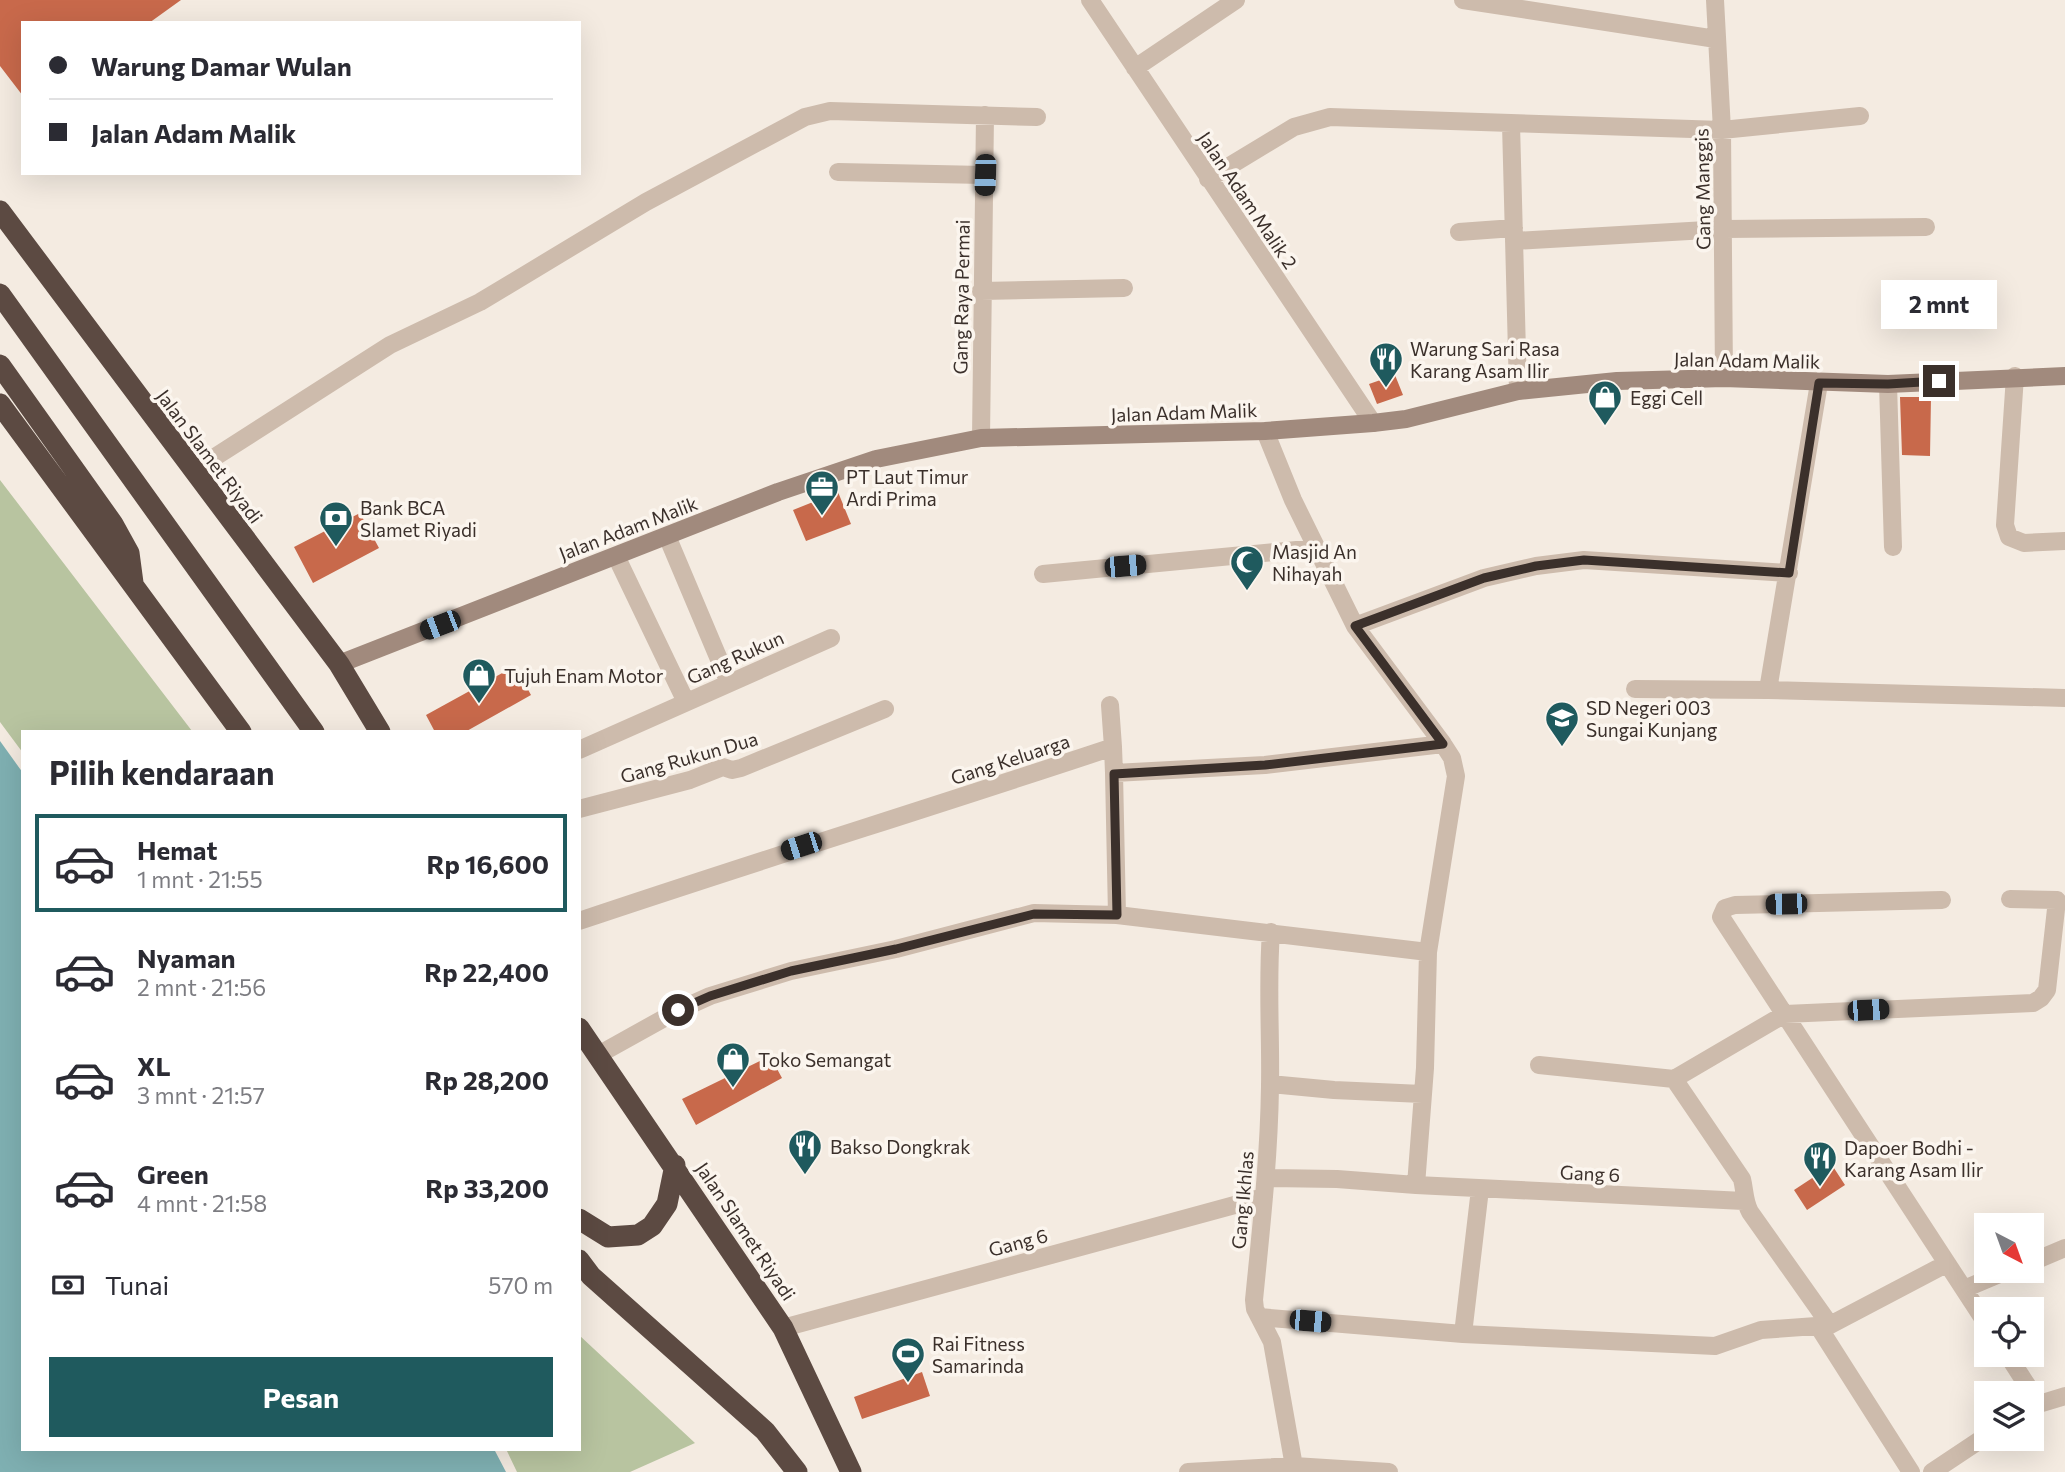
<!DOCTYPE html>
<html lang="id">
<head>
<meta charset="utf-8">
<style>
	body { margin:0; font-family:Commissioner,sans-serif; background:#f7f7f7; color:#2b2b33; height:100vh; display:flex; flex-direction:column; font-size:26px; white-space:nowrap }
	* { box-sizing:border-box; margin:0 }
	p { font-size:23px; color:#7c7c81 }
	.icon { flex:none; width:38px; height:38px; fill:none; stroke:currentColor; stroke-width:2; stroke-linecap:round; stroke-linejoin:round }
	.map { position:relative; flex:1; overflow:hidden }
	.side { position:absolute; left:21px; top:730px; width:560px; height:721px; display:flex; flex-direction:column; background:#fff; border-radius:0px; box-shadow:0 7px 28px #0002 }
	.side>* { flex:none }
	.top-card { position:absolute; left:21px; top:21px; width:560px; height:154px; border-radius:0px; box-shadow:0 7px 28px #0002; display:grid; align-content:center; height:154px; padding:0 28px; background:#fff }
	.needle { width:46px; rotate:139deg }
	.fabs { position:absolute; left:1974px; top:1213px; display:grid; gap:14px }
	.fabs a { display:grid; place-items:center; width:70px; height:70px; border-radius:0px; background:#fff; box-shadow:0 7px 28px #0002; font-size:35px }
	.end { position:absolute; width:32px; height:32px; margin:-16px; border:9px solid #3b302b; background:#fff; box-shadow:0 0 0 4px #fff }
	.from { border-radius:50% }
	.bubble { position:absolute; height:49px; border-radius:0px; background:#fff; box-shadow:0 7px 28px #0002; font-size:23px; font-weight:700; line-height:49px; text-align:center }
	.car { position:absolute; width:21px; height:42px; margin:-21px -10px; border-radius:9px; box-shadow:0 0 5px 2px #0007; background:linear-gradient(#222 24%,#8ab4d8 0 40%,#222 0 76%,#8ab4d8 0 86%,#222 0) }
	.top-card b { display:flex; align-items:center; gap:24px; height:66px; font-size:26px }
	.top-card b+b { border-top:2px solid #e1e1e2 }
	.top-card i { width:18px; height:18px; background:#2b2b33 }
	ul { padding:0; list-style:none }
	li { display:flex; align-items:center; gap:21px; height:98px; margin:0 14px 10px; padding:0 14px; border:4px solid transparent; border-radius:0px }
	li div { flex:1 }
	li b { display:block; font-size:26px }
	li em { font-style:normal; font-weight:700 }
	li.selected { border-color:#1f5a5e }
	li>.icon { width:63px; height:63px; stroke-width:1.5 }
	h2 { padding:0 28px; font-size:32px; line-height:84px }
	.pay { display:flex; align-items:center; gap:18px; height:77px; padding:0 28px; font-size:26px }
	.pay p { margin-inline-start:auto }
	.primary-button { display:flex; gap:14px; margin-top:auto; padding:14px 28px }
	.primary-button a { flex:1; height:80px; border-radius:0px; background:#1f5a5e; color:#fff; font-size:28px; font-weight:700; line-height:80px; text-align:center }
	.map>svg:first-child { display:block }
</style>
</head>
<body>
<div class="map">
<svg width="2065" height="1472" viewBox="0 0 2065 1472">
	<rect width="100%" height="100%" fill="#f4ebe1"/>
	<path fill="#b8c4a0" d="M0,480L192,731L23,732V753L0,722Z
		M579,1335L695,1443L630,1472H517L506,1449H579Z"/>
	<path fill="#7fb0b2" d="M0,741L23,773V1449H494L506,1472H0Z"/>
	<path fill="#c8694b" d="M0,0H181L149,23H23V96L0,66Z
		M1395,375L1403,395L1377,404L1369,384Z
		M1900,397H1931L1930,456L1902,455Z
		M838,492L851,524L806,541L793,510Z
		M360,513L379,548L313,583L294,547Z
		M515,666L531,695L465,732H435L426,715Z
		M770,1056L782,1078L696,1125L682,1099Z
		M1832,1165L1845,1185L1807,1210L1794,1190Z
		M922,1372L930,1396L862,1419L854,1397Z"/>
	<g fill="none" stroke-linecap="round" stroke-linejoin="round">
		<path stroke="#cdbbac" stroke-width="18" d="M1090,0L1373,423
			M1463,0L1716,39
			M1715,0L1722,130L1724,378
			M1135,68L1236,0
			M1511,124L1518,391
			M838,172L984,175
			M1208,179L1294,127L1330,117L1722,130L1860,116
			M1459,232L1514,228
			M1514,241L1724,229L1926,227
			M981,291L1124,288
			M2015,376L2005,525L2009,537L2024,543L2065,541
			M1888,384L1893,547
			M1265,431L1293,500L1355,626L1443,744L1452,758L1456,776L1428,952L1425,1068L1416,1185
			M981,438L985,115
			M193,471L390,345L480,302L646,202L805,117L830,111L1037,117
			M667,536L729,683
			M616,556L686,702
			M1043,574L1317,548
			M1355,626L1484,578L1536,566L1584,560L1789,573
			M1635,689L1768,690L2065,698
			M1768,690L1819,383
			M1110,705L1113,747
			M579,750L831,638
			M1114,773L1117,915
			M579,809L690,780L723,767L732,770L741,768L885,709
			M1942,900L1735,905L1725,908L1721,917L1986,1323
			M579,921C757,861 936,806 1113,747L1114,773L1265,765L1443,744
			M1271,932C1267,984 1271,1035 1270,1087C1269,1158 1261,1229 1254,1300L1255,1309L1272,1342L1295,1472
			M598,1055L679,1010L710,996L791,971L896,949L1034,913L1117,915L1428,952
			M1539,1065L1674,1079L1742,1179C1745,1191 1744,1201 1750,1212L1830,1325
			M1674,1079L1785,1014L2033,1003L2041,998L2047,990L2057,900L2010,899
			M1270,1084L1334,1090L1422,1094
			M1267,1178L1337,1179L1416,1185L1744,1201
			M2032,1262L2065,1248
			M1964,1289L2009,1270
			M1259,1317L1463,1334L1715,1346L1761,1330L1830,1325L1946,1264
			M1818,1326L1911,1472
			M783,1328L1264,1197
			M1463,1334L1480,1189
			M2007,1354L2039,1404L2032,1409
			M2039,1404L2065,1396
			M1188,1472L1294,1466L1389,1472
			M1932,1472L1986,1436"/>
		<path stroke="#a18a7d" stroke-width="18" d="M339,664L778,492L876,459L981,438L1265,431L1373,423L1406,419L1518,391L1617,381L1724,378L1888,384L2065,376"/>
		<path stroke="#5c4a42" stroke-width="21" d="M0,211L339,664L380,732
			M0,294L314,732
			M0,365L113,524L129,553L133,583
			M0,404L241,732
			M579,1028L783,1328L851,1472
			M579,1219L608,1237L638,1235L652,1226L667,1204L675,1165
			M579,1260L591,1276L765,1431L797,1472"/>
	</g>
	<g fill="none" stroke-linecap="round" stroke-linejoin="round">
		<path stroke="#3b302b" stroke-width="9" d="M678,1010L710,996L791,971L896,949L1034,914L1117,915L1114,774L1265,765L1443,744L1355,626L1484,578L1536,566L1584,560L1789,573L1819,383L1888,384L1939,381"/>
	</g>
	<defs>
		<g id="restaurant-pin" transform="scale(1.75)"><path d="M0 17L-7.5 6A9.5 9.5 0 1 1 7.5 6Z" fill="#1f5a5e" stroke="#fbf5ee"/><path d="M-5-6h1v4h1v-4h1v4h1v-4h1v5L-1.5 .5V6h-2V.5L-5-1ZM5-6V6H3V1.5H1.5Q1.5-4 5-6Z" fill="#fff"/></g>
		<g id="shop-pin" transform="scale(1.75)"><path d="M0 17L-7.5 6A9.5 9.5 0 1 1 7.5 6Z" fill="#1f5a5e" stroke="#fbf5ee"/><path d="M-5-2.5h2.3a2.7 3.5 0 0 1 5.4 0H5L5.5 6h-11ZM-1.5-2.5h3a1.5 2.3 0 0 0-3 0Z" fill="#fff"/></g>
		<g id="office-pin" transform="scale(1.75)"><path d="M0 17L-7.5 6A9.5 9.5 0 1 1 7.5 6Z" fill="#1f5a5e" stroke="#fbf5ee"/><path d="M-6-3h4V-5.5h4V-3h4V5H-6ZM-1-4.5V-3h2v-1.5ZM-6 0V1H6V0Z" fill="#fff"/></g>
		<g id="bank-pin" transform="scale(1.75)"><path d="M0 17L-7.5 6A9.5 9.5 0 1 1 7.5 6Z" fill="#1f5a5e" stroke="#fbf5ee"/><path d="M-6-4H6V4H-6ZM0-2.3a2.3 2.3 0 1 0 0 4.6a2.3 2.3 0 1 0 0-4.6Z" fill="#fff"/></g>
		<g id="mosque-pin" transform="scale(1.75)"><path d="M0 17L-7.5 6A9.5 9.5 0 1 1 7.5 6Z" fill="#1f5a5e" stroke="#fbf5ee"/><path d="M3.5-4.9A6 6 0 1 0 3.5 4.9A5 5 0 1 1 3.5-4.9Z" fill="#fff"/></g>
		<g id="school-pin" transform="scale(1.75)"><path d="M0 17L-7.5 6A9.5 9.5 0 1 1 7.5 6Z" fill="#1f5a5e" stroke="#fbf5ee"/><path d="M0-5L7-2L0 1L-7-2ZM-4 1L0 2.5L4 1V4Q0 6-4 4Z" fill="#fff"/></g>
		<g id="stadium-pin" transform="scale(1.75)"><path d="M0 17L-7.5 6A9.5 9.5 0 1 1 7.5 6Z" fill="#1f5a5e" stroke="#fbf5ee"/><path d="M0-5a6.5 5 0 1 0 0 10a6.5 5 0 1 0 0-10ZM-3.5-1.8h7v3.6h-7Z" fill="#fff"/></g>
	</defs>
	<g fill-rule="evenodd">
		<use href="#restaurant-pin" x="1386" y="359"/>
		<use href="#shop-pin" x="1605" y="397"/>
		<use href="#office-pin" x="822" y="487"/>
		<use href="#bank-pin" x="336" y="518"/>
		<use href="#mosque-pin" x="1247" y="562"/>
		<use href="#shop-pin" x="479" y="675"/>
		<use href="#school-pin" x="1562" y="718"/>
		<use href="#shop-pin" x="733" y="1059"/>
		<use href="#restaurant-pin" x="805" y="1146"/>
		<use href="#restaurant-pin" x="1820" y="1158"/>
		<use href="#stadium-pin" x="908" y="1354"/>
	</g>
	<g text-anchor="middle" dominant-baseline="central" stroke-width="7" stroke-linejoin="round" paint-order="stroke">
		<g font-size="19" fill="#3b302b" stroke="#fbf5ee">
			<text transform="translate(1702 189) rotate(-91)">Gang Manggis</text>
			<text transform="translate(1248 200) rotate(56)">Jalan Adam Malik 2</text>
			<text transform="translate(961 297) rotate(-89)">Gang Raya Permai</text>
			<text transform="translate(1747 360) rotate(1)">Jalan Adam Malik</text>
			<text transform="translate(1184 412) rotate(-2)">Jalan Adam Malik</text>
			<text transform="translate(210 456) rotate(53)">Jalan Slamet Riyadi</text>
			<text transform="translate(628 528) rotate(-21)">Jalan Adam Malik</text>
			<text transform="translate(735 657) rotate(-24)">Gang Rukun</text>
			<text transform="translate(689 757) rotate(-16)">Gang Rukun Dua</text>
			<text transform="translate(1010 759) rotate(-18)">Gang Keluarga</text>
			<text transform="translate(1590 1173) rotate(3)">Gang 6</text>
			<text transform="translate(1242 1200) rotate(-85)">Gang Ikhlas</text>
			<text transform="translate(746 1231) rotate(56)">Jalan Slamet Riyadi</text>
			<text transform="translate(1018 1242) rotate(-15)">Gang 6</text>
		</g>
		<g font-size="19" fill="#3b302b" stroke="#fbf5ee" text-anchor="start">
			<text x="1410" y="348">Warung Sari Rasa<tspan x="1410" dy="22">Karang Asam Ilir</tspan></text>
			<text x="1630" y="397">Eggi Cell</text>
			<text x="846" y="476">PT Laut Timur<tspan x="846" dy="22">Ardi Prima</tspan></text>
			<text x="360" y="507">Bank BCA<tspan x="360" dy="22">Slamet Riyadi</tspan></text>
			<text x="1272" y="551">Masjid An<tspan x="1272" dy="22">Nihayah</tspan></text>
			<text x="504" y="675">Tujuh Enam Motor</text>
			<text x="1586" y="707">SD Negeri 003<tspan x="1586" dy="22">Sungai Kunjang</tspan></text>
			<text x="758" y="1059">Toko Semangat</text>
			<text x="830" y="1146">Bakso Dongkrak</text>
			<text x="1844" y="1147">Dapoer Bodhi -<tspan x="1844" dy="22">Karang Asam Ilir</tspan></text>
			<text x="932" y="1343">Rai Fitness<tspan x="932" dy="22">Samarinda</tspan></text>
		</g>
	</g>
</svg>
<div class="fabs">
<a><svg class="needle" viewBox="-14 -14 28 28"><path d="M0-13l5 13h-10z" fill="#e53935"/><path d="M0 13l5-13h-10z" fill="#7c7c81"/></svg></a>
<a><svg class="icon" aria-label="locate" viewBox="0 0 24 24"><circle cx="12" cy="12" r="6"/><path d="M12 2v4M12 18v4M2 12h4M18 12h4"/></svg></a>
<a><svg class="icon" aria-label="layers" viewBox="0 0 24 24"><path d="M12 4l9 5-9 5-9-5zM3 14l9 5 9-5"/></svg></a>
</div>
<i class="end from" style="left:678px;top:1010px"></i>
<i class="end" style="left:1939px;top:381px"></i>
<div class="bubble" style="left:1881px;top:280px;width:116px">2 mnt</div>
<i class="car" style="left:985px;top:175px;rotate:182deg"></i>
<i class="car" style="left:1125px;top:566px;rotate:85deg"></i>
<i class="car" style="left:440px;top:625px;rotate:249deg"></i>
<i class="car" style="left:801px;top:846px;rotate:252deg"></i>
<i class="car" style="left:1786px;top:904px;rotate:269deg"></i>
<i class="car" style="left:1868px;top:1010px;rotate:87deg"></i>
<i class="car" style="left:1310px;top:1321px;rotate:95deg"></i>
<div class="top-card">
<b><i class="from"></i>Warung Damar Wulan</b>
<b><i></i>Jalan Adam Malik</b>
</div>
<section class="side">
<h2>Pilih kendaraan</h2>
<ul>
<li class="selected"><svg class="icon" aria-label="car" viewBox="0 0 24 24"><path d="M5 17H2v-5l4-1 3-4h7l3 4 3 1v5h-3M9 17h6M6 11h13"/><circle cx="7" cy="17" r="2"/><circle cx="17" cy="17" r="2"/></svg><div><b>Hemat</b><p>1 mnt · 21:55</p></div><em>Rp 16,600</em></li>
<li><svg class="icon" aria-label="car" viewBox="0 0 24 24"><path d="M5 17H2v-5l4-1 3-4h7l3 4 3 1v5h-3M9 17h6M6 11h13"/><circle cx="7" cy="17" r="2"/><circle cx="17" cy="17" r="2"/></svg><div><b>Nyaman</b><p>2 mnt · 21:56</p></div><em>Rp 22,400</em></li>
<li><svg class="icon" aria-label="car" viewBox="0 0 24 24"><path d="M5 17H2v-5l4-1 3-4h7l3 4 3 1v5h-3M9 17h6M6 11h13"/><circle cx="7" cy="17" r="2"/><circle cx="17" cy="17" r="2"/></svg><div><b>XL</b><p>3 mnt · 21:57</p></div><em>Rp 28,200</em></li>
<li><svg class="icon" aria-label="car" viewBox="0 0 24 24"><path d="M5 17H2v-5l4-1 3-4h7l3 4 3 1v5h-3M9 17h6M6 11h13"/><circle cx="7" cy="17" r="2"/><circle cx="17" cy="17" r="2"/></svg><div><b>Green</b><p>4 mnt · 21:58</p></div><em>Rp 33,200</em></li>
</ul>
<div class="pay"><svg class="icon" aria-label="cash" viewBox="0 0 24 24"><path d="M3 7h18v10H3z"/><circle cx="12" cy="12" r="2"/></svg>Tunai<p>570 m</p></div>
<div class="primary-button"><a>Pesan</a></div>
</section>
</div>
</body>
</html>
